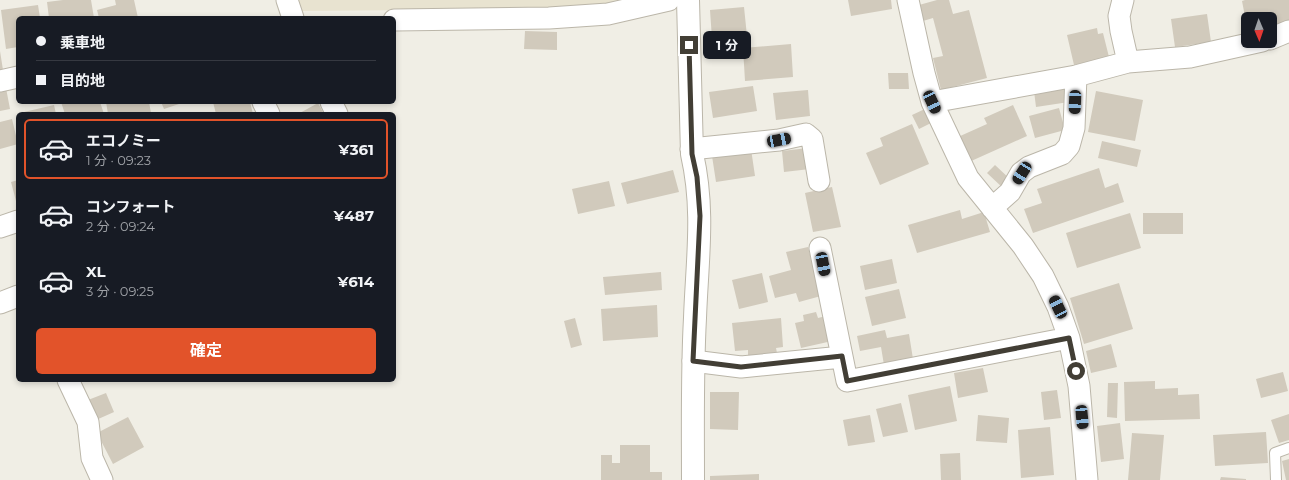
<!DOCTYPE html>
<html lang="ja">
<head>
<meta charset="utf-8">
<style>
	body { margin:0; font-family:Montserrat,"Noto Sans JP",sans-serif; background:#20242c; color:#f1f3f6; height:100vh; display:flex; flex-direction:column; font-size:15px; white-space:nowrap }
	* { box-sizing:border-box; margin:0 }
	p { font-size:13px; color:#9ea1a6 }
	.icon { flex:none; width:22px; height:22px; fill:none; stroke:currentColor; stroke-width:2; stroke-linecap:round; stroke-linejoin:round }
	.map { position:relative; flex:1; overflow:hidden }
	.drawer { position:absolute; left:16px; top:112px; width:380px; height:270px; display:flex; flex-direction:column; background:#171b24; border-radius:6px; box-shadow:0 2px 6px #0003 }
	.drawer>* { flex:none }
	.hud { position:absolute; left:16px; top:16px; width:380px; height:88px; border-radius:6px; box-shadow:0 2px 6px #0003; display:grid; align-content:center; height:88px; padding:0 20px; background:#171b24 }
	.needle { width:26px; rotate:178deg }
	.fabs { position:absolute; left:1241px; top:12px; display:grid; gap:8px }
	.fabs a { display:grid; place-items:center; width:36px; height:36px; border-radius:6px; background:#171b24; box-shadow:0 2px 6px #0003; font-size:20px }
	.end { position:absolute; width:18px; height:18px; margin:-9px; border:5px solid #423e35; background:#fff; box-shadow:0 0 0 2px #fff }
	.from { border-radius:50% }
	.bubble { position:absolute; height:28px; border-radius:6px; background:#171b24; box-shadow:0 2px 6px #0003; font-size:13px; font-weight:700; line-height:28px; text-align:center }
	.car { position:absolute; width:12px; height:24px; margin:-12px -6px; border-radius:5px; box-shadow:0 0 3px 1px #0007; background:linear-gradient(#222 24%,#8ab4d8 0 40%,#222 0 76%,#8ab4d8 0 86%,#222 0) }
	.hud b { display:flex; align-items:center; gap:14px; height:38px; font-size:15px }
	.hud b+b { border-top:1px solid #363941 }
	.hud i { width:10px; height:10px; background:#f1f3f6 }
	ul { padding:7px 0 0; list-style:none }
	li { display:flex; align-items:center; gap:12px; height:60px; margin:0 8px 6px; padding:0 12px; border:2px solid transparent; border-radius:6px }
	li div { flex:1 }
	li b { display:block; font-size:15px }
	li em { font-style:normal; font-weight:700 }
	li.current { border-color:#e2532a }
	li>.icon { width:36px; height:36px; stroke-width:1.5 }
	.action { display:flex; gap:8px; margin-top:auto; padding:8px 20px }
	.action a { flex:1; height:46px; border-radius:6px; background:#e2532a; color:#fff; font-size:16px; font-weight:700; line-height:46px; text-align:center }
	.map>svg:first-child { display:block }
</style>
</head>
<body>
<div class="map">
<svg width="1289" height="480" viewBox="0 0 1289 480">
	<rect width="100%" height="100%" fill="#f0eee5"/>
	<path fill="#e8e3d0" d="M295,0H622L605,4L546,9L299,11Z"/>
	<path fill="#d1cabc" d="M63,0H91L94,18H49L47,2Z
		M115,0H134L138,18H99L97,10L116,5Z
		M848,0H891L892,9L851,16Z
		M937,0H949L953,14L969,10L987,78L941,90L933,58L943,56L933,18L923,21L919,5Z
		M1245,0H1289V24L1270,28V19H1248L1247,27L1242,1Z
		M38,5L40,18H18V47L6,49L1,10Z
		M744,7L747,36L712,39L710,10Z
		M1207,14L1211,42L1175,47L1171,19Z
		M1097,28L1098,34L1103,33L1109,57L1074,65L1067,35Z
		M525,31L557,32V50L524,49Z
		M791,44L793,77L745,81L743,48Z
		M0,51L3,70H0Z
		M888,73H908L909,89H889Z
		M753,86L757,111L713,118L709,92Z
		M1066,86L1069,102L1036,107L1034,91Z
		M6,88L10,109L0,111V89Z
		M808,90L810,116L776,120L773,93Z
		M1096,91L1143,100L1135,141L1088,132Z
		M61,102H100L104,114H65Z
		M106,102H149L151,113L108,114Z
		M161,102H185L164,109Z
		M213,102H250L253,114H216Z
		M318,103L324,114H298Z
		M54,105L56,114H24V112Z
		M1013,105L1027,136L969,162L958,137L987,124L984,118Z
		M927,108L933,122L919,129L912,115Z
		M1059,108L1065,130L1035,138L1029,116Z
		M12,119L18,144L0,149V122Z
		M912,124L929,164L880,185L866,153L883,146L880,138Z
		M1102,141L1141,150L1137,167L1098,158Z
		M808,148L810,169L784,172L782,151Z
		M751,149L755,176L716,182L712,156Z
		M995,165L1011,180L1003,188L987,173Z
		M1099,168L1105,188L1118,183L1124,202L1033,233L1024,209L1042,203L1037,189Z
		M673,170L679,192L627,204L621,183Z
		M18,180V201H16L11,182Z
		M609,181L615,206L578,214L572,189Z
		M832,187L841,227L813,232L805,193Z
		M960,210L962,219L984,212L990,232L917,253L908,225Z
		M1130,213L1141,248L1077,268L1066,233Z
		M1143,213H1183V234H1143Z
		M808,247L821,296L799,302L796,293L775,298L769,276L791,270L786,252Z
		M892,259L897,283L865,290L860,266Z
		M661,272L662,290L605,295L603,277Z
		M762,273L768,302L739,309L732,280Z
		M1119,283L1133,329L1084,344L1070,298Z
		M899,289L906,318L872,326L865,297Z
		M657,305L658,337L603,341L601,309Z
		M816,312L818,318L826,316L832,341L801,348L795,323L804,321L803,315Z
		M575,318L582,345L571,348L564,321Z
		M781,318L783,347L776,348L777,353L748,356V350L735,351L732,323Z
		M885,330L887,338L909,334L913,359L884,365L881,347L860,351L857,336Z
		M1111,344L1117,367L1091,373L1086,351Z
		M983,368L988,392L958,398L954,373Z
		M1283,372L1288,391L1261,398L1256,379Z
		M1155,381V389L1178,388V395L1199,394L1200,419L1125,421L1124,382Z
		M1108,383H1118L1117,418L1107,417Z
		M950,386L957,421L915,430L908,395Z
		M1057,390L1061,418L1044,420L1041,392Z
		M710,392H739L738,430L710,429Z
		M106,393L114,412L96,420L88,400Z
		M901,403L908,432L883,437L876,409Z
		M1289,414V440L1279,443L1271,420Z
		M870,415L875,442L848,446L843,420Z
		M978,415L1009,418L1007,443L976,441Z
		M128,417L144,447L113,464L97,433Z
		M1120,423L1124,459L1101,462L1097,426Z
		M1050,427L1054,475L1021,478L1018,430Z
		M1266,432L1268,463L1215,466L1213,435Z
		M1132,433L1164,435L1160,480H1128Z
		M620,445H650V472H662V480H601V455H612V463H620Z
		M960,453L961,480H941L940,454Z
		M1289,459V480H1286L1282,461Z
		M759,474V480H710V476Z
		M1221,477L1246,479V480H1220Z"/>
	<g fill="none" stroke-linecap="round" stroke-linejoin="round">
		<g stroke="#bbb6a9" stroke-width="12">
			<path id="service" d="M1276,480L1275,453L1289,448"/>
		</g>
		<g stroke="#bbb6a9" stroke-width="23">
			<path id="minor" d="M287,0L293,18
				M908,0L924,73L932,102L968,178L1023,246L1043,276L1058,307L1069,338L1079,386L1087,480
				M1123,0L1119,16L1121,31L1128,62
				M394,20L549,18L608,14L669,0
				M1270,39L1289,31
				M0,81L18,77
				M263,102L269,114
				M331,102L337,114
				M932,102L1076,76L1128,62L1190,57L1262,41
				M691,149L779,140L806,134L812,139L819,181
				M992,208L1010,192L1021,173L1029,167L1062,154L1069,146L1074,128L1076,76
				M0,227L18,221
				M820,248L847,381L1069,338
				M0,303L18,296
				M693,361L741,367L842,357
				M68,380L88,422L92,458L102,480"/>
		</g>
		<g stroke="#bbb6a9" stroke-width="24">
			<path id="tertiary" d="M688,0L692,154C705,211 697,261 695,318C692,372 693,426 693,480"/>
		</g>
		<use href="#service" stroke="#fff" stroke-width="10"/>
		<use href="#minor" stroke="#fff" stroke-width="21"/>
		<use href="#tertiary" stroke="#fff" stroke-width="22"/>
	</g>
	<g fill="none" stroke-linecap="round" stroke-linejoin="round">
		<path stroke="#423e35" stroke-width="5" d="M689,45L692,154L697,177L700,216L693,361L741,367L842,356L847,381L1069,338L1076,371"/>
	</g>
</svg>
<div class="fabs">
<a><svg class="needle" viewBox="-14 -14 28 28"><path d="M0-13l5 13h-10z" fill="#e53935"/><path d="M0 13l5-13h-10z" fill="#9ea1a6"/></svg></a>
</div>
<i class="end from" style="left:1076px;top:371px"></i>
<i class="end" style="left:689px;top:45px"></i>
<div class="bubble" style="left:703px;top:31px;width:48px">1 分</div>
<i class="car" style="left:932px;top:102px;rotate:155deg"></i>
<i class="car" style="left:1075px;top:102px;rotate:182deg"></i>
<i class="car" style="left:779px;top:140px;rotate:79deg"></i>
<i class="car" style="left:1022px;top:173px;rotate:212deg"></i>
<i class="car" style="left:823px;top:264px;rotate:169deg"></i>
<i class="car" style="left:1058px;top:307px;rotate:334deg"></i>
<i class="car" style="left:1082px;top:417px;rotate:175deg"></i>
<div class="hud">
<b><i class="from"></i>乗車地</b>
<b><i></i>目的地</b>
</div>
<section class="drawer">
<ul>
<li class="current"><svg class="icon" aria-label="car" viewBox="0 0 24 24"><path d="M5 17H2v-5l4-1 3-4h7l3 4 3 1v5h-3M9 17h6M6 11h13"/><circle cx="7" cy="17" r="2"/><circle cx="17" cy="17" r="2"/></svg><div><b>エコノミー</b><p>1 分 · 09:23</p></div><em>¥361</em></li>
<li><svg class="icon" aria-label="car" viewBox="0 0 24 24"><path d="M5 17H2v-5l4-1 3-4h7l3 4 3 1v5h-3M9 17h6M6 11h13"/><circle cx="7" cy="17" r="2"/><circle cx="17" cy="17" r="2"/></svg><div><b>コンフォート</b><p>2 分 · 09:24</p></div><em>¥487</em></li>
<li><svg class="icon" aria-label="car" viewBox="0 0 24 24"><path d="M5 17H2v-5l4-1 3-4h7l3 4 3 1v5h-3M9 17h6M6 11h13"/><circle cx="7" cy="17" r="2"/><circle cx="17" cy="17" r="2"/></svg><div><b>XL</b><p>3 分 · 09:25</p></div><em>¥614</em></li>
</ul>
<div class="action"><a>確定</a></div>
</section>
</div>
</body>
</html>
